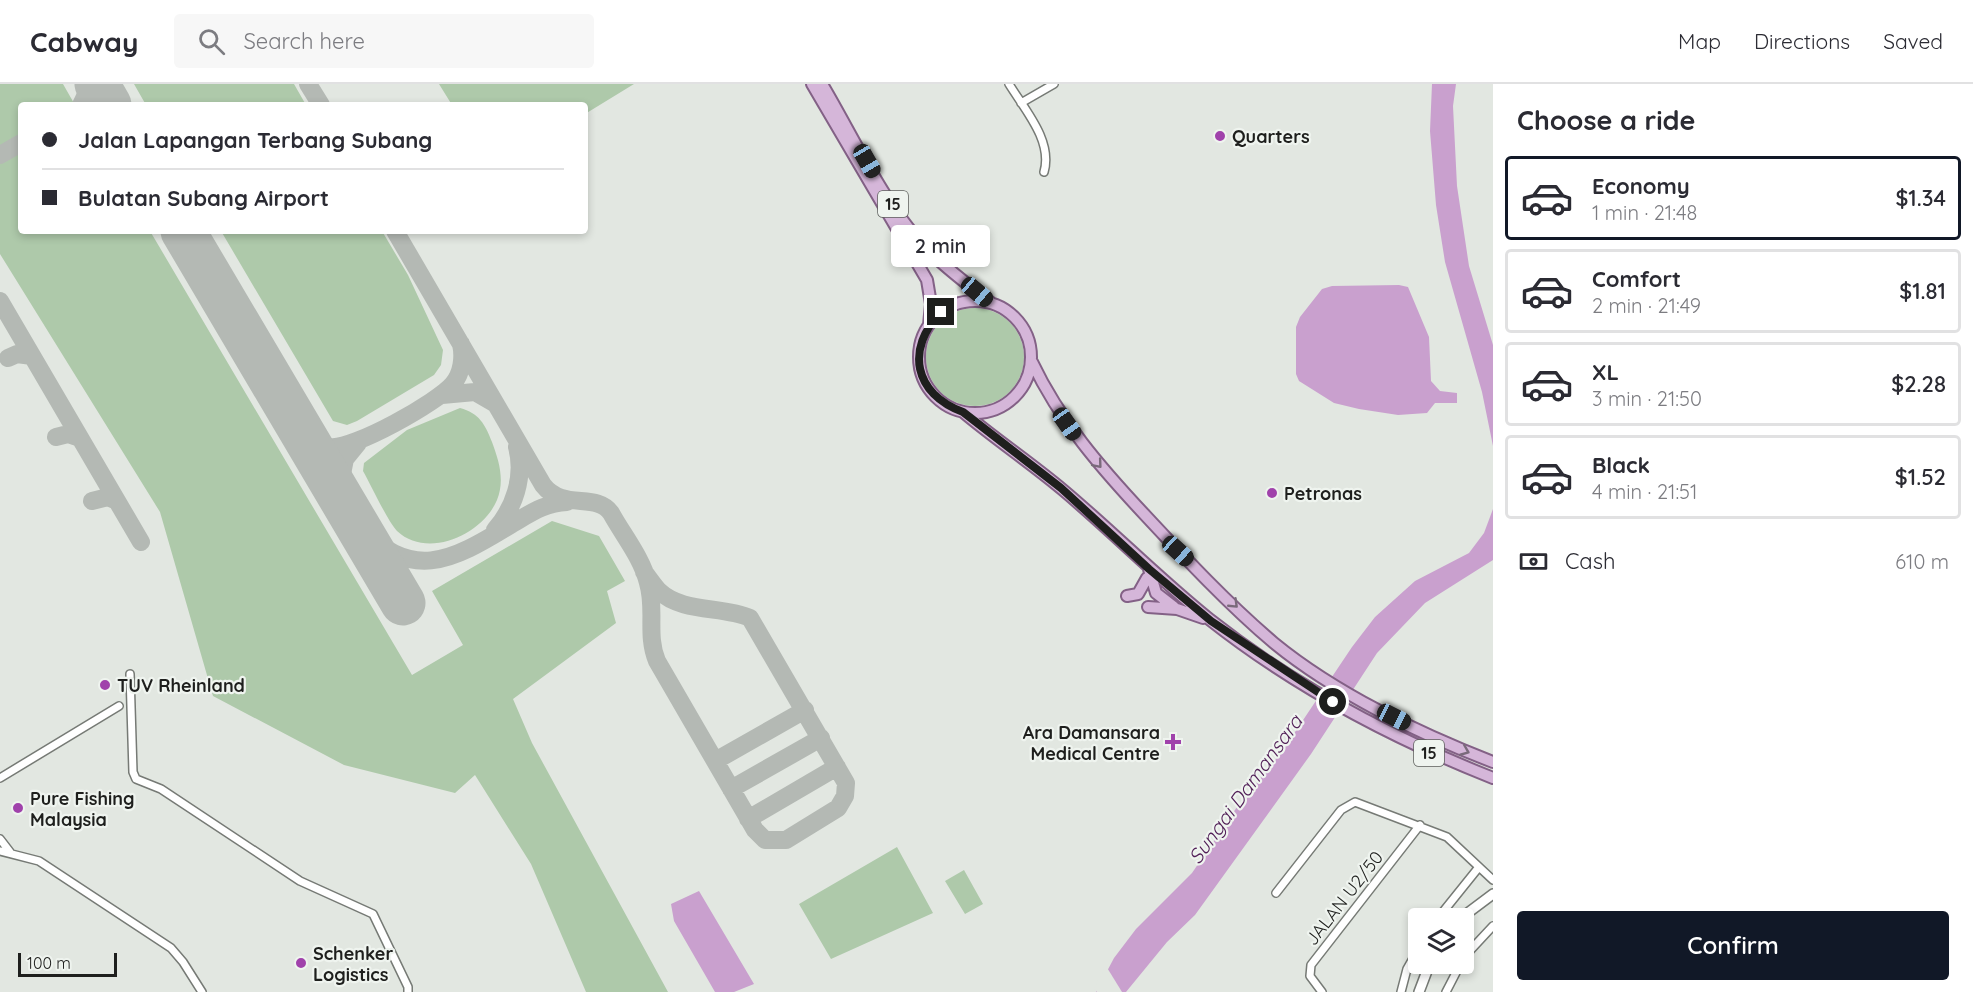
<!DOCTYPE html>
<html lang="en">
<head>
<meta charset="utf-8">
<style>
	body { margin:0; font-family:Quicksand,sans-serif; background:#f7f7f7; color:#2b2b33; height:100vh; display:flex; flex-direction:column; font-size:22px; white-space:nowrap }
	* { box-sizing:border-box; margin:0 }
	p { font-size:20px; color:#7c7c81 }
	.icon { flex:none; width:33px; height:33px; fill:none; stroke:currentColor; stroke-width:2; stroke-linecap:round; stroke-linejoin:round }
	.map { position:relative; flex:1; overflow:hidden }
	.side { display:flex; flex-direction:column; background:#fff; width:480px }
	.side>* { flex:none }
	.guide { position:absolute; left:18px; top:18px; width:570px; height:132px; border-radius:6px; box-shadow:0 3px 9px #0003; display:grid; align-content:center; height:132px; padding:0 24px; background:#fff }
	.buttons { position:absolute; left:1408px; top:824px; display:grid; gap:12px }
	.buttons a { display:grid; place-items:center; width:66px; height:66px; border-radius:6px; background:#fff; box-shadow:0 3px 9px #0003; font-size:30px }
	.scale { position:absolute; left:18px; bottom:15px; width:99px; box-sizing:border-box; padding-left:6px; border:3px solid #1e1f1d; border-top:0; font-size:16px; line-height:21px; white-space:nowrap; color:#1e1f1d; -webkit-text-stroke:4px #eff4ef; paint-order:stroke }
	.end { position:absolute; width:27px; height:27px; margin:-14px; border:8px solid #1e1f1d; background:#fff; box-shadow:0 0 0 3px #fff }
	.from { border-radius:50% }
	.bubble { position:absolute; height:42px; border-radius:6px; background:#fff; box-shadow:0 3px 9px #0003; font-size:20px; font-weight:600; line-height:42px; text-align:center }
	.car { position:absolute; width:18px; height:36px; margin:-18px -9px; border-radius:8px; box-shadow:0 0 4px 2px #0007; background:linear-gradient(#222 24%,#8ab4d8 0 40%,#222 0 76%,#8ab4d8 0 86%,#222 0) }
	.guide b { display:flex; align-items:center; gap:21px; height:57px; font-size:22px }
	.guide b+b { border-top:2px solid #e1e1e2 }
	.guide i { width:15px; height:15px; background:#2b2b33 }
	ul { padding:0; list-style:none }
	li { display:flex; align-items:center; gap:18px; height:84px; margin:0 12px 9px; padding:0 12px; border:3px solid #e1e1e2; border-radius:6px }
	li div { flex:1 }
	li b { display:block; font-size:22px }
	li em { font-style:normal; font-weight:600 }
	li.selected { border-color:#111827 }
	li>.icon { width:54px; height:54px; stroke-width:1.5 }
	h2 { padding:0 24px; font-size:27px; line-height:72px }
	.pay { display:flex; align-items:center; gap:15px; height:66px; padding:0 24px; font-size:22px }
	.pay p { margin-inline-start:auto }
	.action { display:flex; gap:12px; margin-top:auto; padding:12px 24px }
	.action a { flex:1; height:69px; border-radius:6px; background:#111827; color:#fff; font-size:24px; font-weight:600; line-height:69px; text-align:center }
	header { display:flex; align-items:center; gap:36px; box-sizing:border-box; height:84px; padding:0 30px; background:#fff; border-bottom:2px solid #e1e1e2 }
	header strong { font-size:28px }
	nav { display:flex; gap:33px; margin-inline-start:auto; font-size:21px }
	.search { width:420px; height:54px; background:#f7f7f7; display:flex; align-items:center; gap:15px; box-sizing:border-box; padding:0 21px; border-radius:6px; color:#7c7c81; font-size:22px }
	main { display:flex; flex:1; min-height:0 }
	.map>svg:first-child { display:block }
</style>
</head>
<body>
<header>
<strong>Cabway</strong>
<div class="search"><svg class="icon" aria-label="search" viewBox="0 0 24 24"><circle cx="10" cy="10" r="6"/><path d="M15 15l6 6"/></svg>Search here</div>
<nav><a>Map</a><a>Directions</a><a>Saved</a></nav>
</header>
<main>
<div class="map">
<svg width="1493" height="908" viewBox="0 0 1493 908">
	<rect width="100%" height="100%" fill="#e2e7e1"/>
	<path fill="#aec9aa" d="M0,0H63L75,21H21V147H150L412,591L463,561L432,507L552,437L599,452L625,497L607,507L616,539L513,615L532,659L668,908H586L531,780L475,691L455,709L344,681L213,612L160,428L0,170Z
		M134,0H294L306,21H146Z
		M439,0H634L585,30V21H452Z
		M221,147H382L408,191L443,266L441,281L434,291L357,337L347,341L333,337Z
		M926 273a49 49 0 1 1 98 0a49 49 0 1 1-98 0Z
		M460,324C479,329 485,340 492,358C499,377 505,396 497,416C483,450 428,476 397,447C387,436 371,401 363,387L364,379L407,346Z
		M897,763L933,829L831,875L799,820Z
		M964,786L983,820L965,830L945,797Z"/>
	<path fill="#c9a0ce" d="M1432,0H1456L1453,22L1457,102L1469,182L1493,261V362L1482,308L1445,178L1436,121L1430,47Z
		M1399,201L1408,203L1429,253L1431,297L1440,307L1457,309V319H1435L1427,329L1398,331L1359,325L1334,319L1299,297L1296,290V243L1300,233L1322,205L1332,202Z
		M1493,425V476L1425,519L1377,569L1311,670L1195,831L1167,858L1126,908H1096L1114,874L1136,845L1192,789L1239,720L1281,669L1352,563L1375,533L1415,497L1469,469L1484,449Z
		M699,807L754,900L734,908H715L674,837L671,820Z"/>
	<path fill="#e2e7e1" d="M1106,882L1122,908H1097L1094,904Z"/>
	<g fill="none" stroke-linecap="round" stroke-linejoin="round">
		<path stroke="#b4b9b4" stroke-width="18" d="M308,0L321,21
			M81,21L91,0
			M0,71L21,59
			M395,147L543,401C563,427 596,408 611,429C623,451 642,474 648,499C656,525 646,551 657,577L755,746L765,756H786L838,724L845,712L846,699L750,534C723,522 682,529 659,507C654,502 649,494 644,488
			M0,217L141,458
			M8,274L17,270L32,272
			M442,311L475,308L494,319
			M299,343C308,352 317,361 330,363C353,366 438,318 453,300C462,289 464,273 461,260
			M56,353L68,350L80,354
			M338,410L345,375L358,359
			M92,417L108,413L117,417
			M354,437C411,500 450,478 512,440C531,429 545,419 567,418
			M495,446C514,424 525,393 517,363
			M715,677L805,626
			M731,705L821,654
			M748,735L837,683"/>
		<path stroke="#b4b9b4" stroke-width="45" d="M97,0L109,21
			M183,147L403,519"/>
		<g stroke="#767a75" stroke-width="10">
			<path id="minor" d="M1009,0C1025,26 1053,57 1044,88
				M1021,19L1054,0
				M130,590L133,688L136,695L161,705L300,797L373,830L408,903V908
				M0,694L119,622
				M0,755L10,768
				M0,767L39,777L171,864L183,878L202,908
				M1276,809L1341,726L1355,718L1447,753L1493,796
				M1438,834L1479,783
				M1464,873L1493,842
				M1322,908L1310,892L1311,881L1420,741
				M1401,908L1407,885L1419,864
				M1446,908L1461,879"/>
		</g>
		<g stroke="#767a75" stroke-width="12">
			<path id="tertiary" d="M1461,834L1493,810
				M1419,908L1430,879"/>
		</g>
		<g stroke="#836186" stroke-width="14">
			<path id="primary" d="M812,0L927,196L931,220L929,241
				M822,0C853,52 887,127 930,168C948,186 970,202 990,218
				M919 273a56 56 0 1 1 112 0a56 56 0 1 1-112 0Z
				M1032,278C1060,337 1101,384 1145,431C1186,475 1228,520 1274,559C1335,609 1420,650 1493,678
				M963,328C995,355 1031,379 1063,406C1113,448 1158,494 1209,535C1295,603 1392,654 1493,694
				M1149,485L1156,509L1174,523
				M1127,512L1138,510L1147,494
				M1148,523L1177,525L1203,534"/>
		</g>
		<use href="#minor" stroke="#fff" stroke-width="7"/>
		<use href="#tertiary" stroke="#fff" stroke-width="9"/>
		<use href="#primary" stroke="#d5b6d9" stroke-width="10"/>
	</g>
	<defs><path id="oneway-chevron" d="M-2-3.5L2.5 0L-2 3.5" fill="none" stroke-width="1.6" stroke-linecap="round" stroke-linejoin="round" transform="scale(1.5)"/></defs>
	<g stroke="#7a6a7b">
		<use href="#oneway-chevron" transform="translate(1098 380) rotate(50)"/>
		<use href="#oneway-chevron" transform="translate(1234 520) rotate(44)"/>
		<use href="#oneway-chevron" transform="translate(1465 667) rotate(22)"/>
	</g>
	<g fill="none" stroke-linecap="round" stroke-linejoin="round">
		<path stroke="#1e1f1d" stroke-width="8" d="M941,228C905,265 914,310 963,328L1061,404L1149,485L1211,537L1333,618"/>
	</g>
	<g fill="#a042ab" stroke="#eff4ef" stroke-width="2">
		<circle cx="1220" cy="52" r="6"/>
		<circle cx="1272" cy="409" r="6"/>
		<circle cx="105" cy="601" r="6"/>
		<path d="M1170 649h6v6h6v6h-6v6h-6v-6h-6v-6h6z"/>
		<circle cx="18" cy="724" r="6"/>
		<circle cx="301" cy="879" r="6"/>
	</g>
	<g text-anchor="middle" dominant-baseline="central" stroke-width="4.5" stroke-linejoin="round" paint-order="stroke">
		<g fill="#eff4ef" stroke="#5d5f5c" stroke-width="1.5">
			<rect x="878" y="107" width="30" height="26" rx="4.5"/>
			<rect x="1414" y="656" width="30" height="26" rx="4.5"/>
		</g>
		<g font-size="16" font-weight="bold" fill="#1e1f1d">
			<text x="893" y="120">15</text>
			<text x="1429" y="669">15</text>
		</g>
		<g font-size="18" font-weight="bold" fill="#1e1f1d" stroke="#eff4ef" text-anchor="start">
			<text x="1232" y="52">Quarters</text>
			<text x="1284" y="409">Petronas</text>
			<text x="117" y="601">TUV Rheinland</text>
			<text x="1160" y="648" text-anchor="end">Ara Damansara<tspan x="1160" dy="21">Medical Centre</tspan></text>
			<text x="30" y="714">Pure Fishing<tspan x="30" dy="21">Malaysia</tspan></text>
			<text x="313" y="869">Schenker<tspan x="313" dy="21">Logistics</tspan></text>
		</g>
		<g font-size="18" fill="#1e1f1d" stroke="#eff4ef">
			<text transform="translate(1344 814) rotate(-52)">JALAN U2/50</text>
		</g>
		<g font-size="20" font-style="italic" fill="#522058" stroke="#eff4ef">
			<text transform="translate(1245 705) rotate(-54)">Sungai Damansara</text>
		</g>
	</g>
</svg>
<div class="buttons">
<a><svg class="icon" aria-label="layers" viewBox="0 0 24 24"><path d="M12 4l9 5-9 5-9-5zM3 14l9 5 9-5"/></svg></a>
</div>
<div class="scale">100 m</div>
<i class="end from" style="left:1333px;top:618px"></i>
<i class="end" style="left:941px;top:228px"></i>
<div class="bubble" style="left:891px;top:141px;width:99px">2 min</div>
<i class="car" style="left:867px;top:77px;rotate:150deg"></i>
<i class="car" style="left:977px;top:208px;rotate:130deg"></i>
<i class="car" style="left:1067px;top:340px;rotate:145deg"></i>
<i class="car" style="left:1178px;top:467px;rotate:132deg"></i>
<i class="car" style="left:1394px;top:633px;rotate:117deg"></i>
<div class="guide">
<b><i class="from"></i>Jalan Lapangan Terbang Subang</b>
<b><i></i>Bulatan Subang Airport</b>
</div>
</div>
<section class="side">
<h2>Choose a ride</h2>
<ul>
<li class="selected"><svg class="icon" aria-label="car" viewBox="0 0 24 24"><path d="M5 17H2v-5l4-1 3-4h7l3 4 3 1v5h-3M9 17h6M6 11h13"/><circle cx="7" cy="17" r="2"/><circle cx="17" cy="17" r="2"/></svg><div><b>Economy</b><p>1 min · 21:48</p></div><em>$1.34</em></li>
<li><svg class="icon" aria-label="car" viewBox="0 0 24 24"><path d="M5 17H2v-5l4-1 3-4h7l3 4 3 1v5h-3M9 17h6M6 11h13"/><circle cx="7" cy="17" r="2"/><circle cx="17" cy="17" r="2"/></svg><div><b>Comfort</b><p>2 min · 21:49</p></div><em>$1.81</em></li>
<li><svg class="icon" aria-label="car" viewBox="0 0 24 24"><path d="M5 17H2v-5l4-1 3-4h7l3 4 3 1v5h-3M9 17h6M6 11h13"/><circle cx="7" cy="17" r="2"/><circle cx="17" cy="17" r="2"/></svg><div><b>XL</b><p>3 min · 21:50</p></div><em>$2.28</em></li>
<li><svg class="icon" aria-label="car" viewBox="0 0 24 24"><path d="M5 17H2v-5l4-1 3-4h7l3 4 3 1v5h-3M9 17h6M6 11h13"/><circle cx="7" cy="17" r="2"/><circle cx="17" cy="17" r="2"/></svg><div><b>Black</b><p>4 min · 21:51</p></div><em>$1.52</em></li>
</ul>
<div class="pay"><svg class="icon" aria-label="cash" viewBox="0 0 24 24"><path d="M3 7h18v10H3z"/><circle cx="12" cy="12" r="2"/></svg>Cash<p>610 m</p></div>
<div class="action"><a>Confirm</a></div>
</section>
</main>
</body>
</html>
